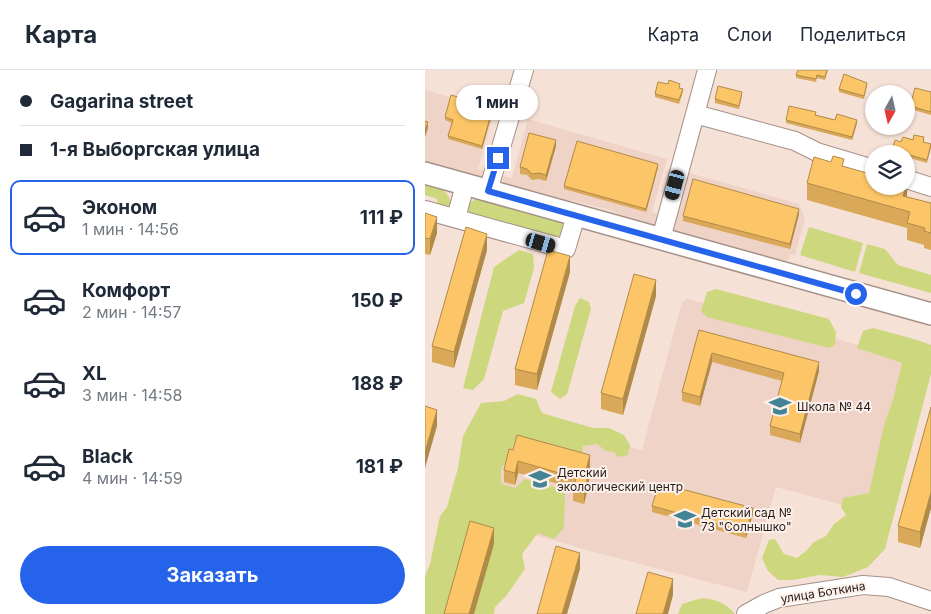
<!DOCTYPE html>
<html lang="ru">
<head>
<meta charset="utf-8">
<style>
	body { margin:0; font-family:Inter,sans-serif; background:#f2f2f3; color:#1f2937; height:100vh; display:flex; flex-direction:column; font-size:19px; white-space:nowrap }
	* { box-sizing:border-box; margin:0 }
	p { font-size:16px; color:#747a83 }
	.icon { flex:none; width:28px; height:28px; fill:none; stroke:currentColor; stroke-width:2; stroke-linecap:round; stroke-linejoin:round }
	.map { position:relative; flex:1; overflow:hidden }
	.side { display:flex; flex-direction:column; background:#fff; width:425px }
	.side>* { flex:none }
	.top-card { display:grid; align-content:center; height:110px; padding:0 20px; background:#fff }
	.needle { width:32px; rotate:188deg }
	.fabs { position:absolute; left:440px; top:15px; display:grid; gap:10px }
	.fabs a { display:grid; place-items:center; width:50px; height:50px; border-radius:50%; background:#fff; box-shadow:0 1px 4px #0004; font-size:25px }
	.end { position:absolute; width:22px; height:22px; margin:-11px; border:6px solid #2563eb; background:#fff; box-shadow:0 0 0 2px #fff }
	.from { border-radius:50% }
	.bubble { position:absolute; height:35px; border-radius:18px; background:#fff; box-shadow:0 1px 4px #0004; font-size:16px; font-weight:700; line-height:35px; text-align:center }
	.car { position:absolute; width:15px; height:30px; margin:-15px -8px; border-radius:6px; box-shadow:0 0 4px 1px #0007; background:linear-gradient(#222 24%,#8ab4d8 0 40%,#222 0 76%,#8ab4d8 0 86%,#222 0) }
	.top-card b { display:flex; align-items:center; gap:18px; height:48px; font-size:19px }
	.top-card b+b { border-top:1px solid #e0e1e3 }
	.top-card i { width:12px; height:12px; background:#1f2937 }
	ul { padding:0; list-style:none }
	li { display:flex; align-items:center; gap:15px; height:75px; margin:0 10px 8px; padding:0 10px; border:2px solid transparent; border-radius:10px }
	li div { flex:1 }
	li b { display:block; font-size:19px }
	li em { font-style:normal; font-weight:700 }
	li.current { border-color:#2563eb }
	li>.icon { width:45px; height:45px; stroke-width:1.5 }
	.action { display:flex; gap:10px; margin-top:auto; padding:10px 20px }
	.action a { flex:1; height:58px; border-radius:30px; background:#2563eb; color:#fff; font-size:20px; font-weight:700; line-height:58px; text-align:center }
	header { display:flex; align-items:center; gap:30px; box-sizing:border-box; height:70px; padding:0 25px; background:#fff; border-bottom:1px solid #e0e1e3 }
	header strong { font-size:24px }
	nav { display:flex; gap:28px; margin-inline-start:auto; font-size:18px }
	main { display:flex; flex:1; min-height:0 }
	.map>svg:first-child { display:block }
</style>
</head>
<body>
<header>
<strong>Карта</strong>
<nav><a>Карта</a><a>Слои</a><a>Поделиться</a></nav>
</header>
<main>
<section class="side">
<div class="top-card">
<b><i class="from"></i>Gagarina street</b>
<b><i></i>1-я Выборгская улица</b>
</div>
<ul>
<li class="current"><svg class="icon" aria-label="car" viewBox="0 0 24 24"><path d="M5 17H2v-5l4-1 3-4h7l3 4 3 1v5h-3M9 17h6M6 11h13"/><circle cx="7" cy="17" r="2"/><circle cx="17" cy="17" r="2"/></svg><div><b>Эконом</b><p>1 мин · 14:56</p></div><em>111 ₽</em></li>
<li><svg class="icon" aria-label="car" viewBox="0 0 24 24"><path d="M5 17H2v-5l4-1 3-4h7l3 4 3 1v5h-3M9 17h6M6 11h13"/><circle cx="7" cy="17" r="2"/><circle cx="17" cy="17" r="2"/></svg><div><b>Комфорт</b><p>2 мин · 14:57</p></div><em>150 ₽</em></li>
<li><svg class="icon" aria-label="car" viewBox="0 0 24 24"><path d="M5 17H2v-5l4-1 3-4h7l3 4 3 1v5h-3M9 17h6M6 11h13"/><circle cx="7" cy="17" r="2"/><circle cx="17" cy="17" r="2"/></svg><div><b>XL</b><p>3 мин · 14:58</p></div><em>188 ₽</em></li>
<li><svg class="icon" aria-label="car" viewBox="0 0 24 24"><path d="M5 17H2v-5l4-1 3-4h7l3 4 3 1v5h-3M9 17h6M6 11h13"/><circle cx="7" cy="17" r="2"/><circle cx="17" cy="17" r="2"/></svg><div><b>Black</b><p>4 мин · 14:59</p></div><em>181 ₽</em></li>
</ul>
<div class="action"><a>Заказать</a></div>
</section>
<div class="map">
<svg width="506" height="544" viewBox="0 0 506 544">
	<rect width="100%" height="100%" fill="#f6e1d7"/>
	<path fill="#efd3c6" d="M0,20L70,40L53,99L62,102L57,108L0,95Z
		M103,49L242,89L227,142L237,145L232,154L230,156L211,154L188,141L150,131L122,129L79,115L77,106L87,108Z
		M261,102L374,134L380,149L370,185L365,184L363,191L359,194L250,163L246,156Z
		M263,229L493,291L452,444L351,417L322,522L169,482L33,443L62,338L217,380L257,232Z"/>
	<path fill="#cdd77d" d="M0,110C12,116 23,119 26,134L22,138L12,135V129L0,125Z
		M53,128L136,150C142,158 138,165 131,169L45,145L43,140L44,133Z
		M384,157L438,173L430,202L375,185Z
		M442,174L460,179L473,195L506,205V223L434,203Z
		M94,180L108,184L109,198L99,233L78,241L59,309L48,320L38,318L69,197Z
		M291,219L404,249L411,262L410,275L404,278L282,247L276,241L282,222Z
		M155,228L164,232L166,239L142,324L135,329L126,322L150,236Z
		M448,258L489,269L506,275V304L460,479L443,497L418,507L395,505L368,510H353L343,501L337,488L344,470L350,469L359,484L372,488L381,481L389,472L401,466L409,454L421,445L416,437L418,428L444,423L459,355L468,330L477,293L432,278L438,261Z
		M93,324L111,329L117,343L168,358H184L199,365L205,375L203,385L193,387L189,382L181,381L172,374L158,376L157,390L90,372L80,394L76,398V414L90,418L100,409L140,420L139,458L129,469L113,463L97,484L100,499L81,526L70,537L69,544H0V506L5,494L15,446L22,437L33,398L38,366L56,333L79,331Z
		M277,528C292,530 299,532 309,543V544H253L257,534Z"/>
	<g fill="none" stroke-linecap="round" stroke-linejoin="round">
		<g stroke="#a49188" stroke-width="20">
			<path id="minor" d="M270,44L370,71L392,82L449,99
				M481,109L506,117
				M63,121L99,0
				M0,140L141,179L151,145
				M31,148L40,115
				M236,169L282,0
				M321,544L339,534L354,528L438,515L464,517L506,531"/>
		</g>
		<g stroke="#a49188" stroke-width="24">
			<path id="major" d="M0,103L506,244"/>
		</g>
		<use href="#minor" stroke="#fff" stroke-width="18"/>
		<use href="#major" stroke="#fff" stroke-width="21"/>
	</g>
	<path fill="#d9a959" d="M403,0L400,10L392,8L391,12L371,8V5Z
		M442,16L439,29L414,22V19Z
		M255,18L258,22L254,34L230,27V24Z
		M506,22V45L485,39V36Z
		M317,26L314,39L290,33V29Z
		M68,40L57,79L23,69V66L27,53L20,50V47Z
		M391,45L410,50L432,53L427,70L361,53V50Z
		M488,70H499L498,72L506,74V78L502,93L481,87V84L467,83V80Z
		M131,76L121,111L114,109L107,110L102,105L95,104V97Z
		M419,96L482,127L506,133V180L499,178V175L482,170V158L382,130V113Z
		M233,97L221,142L139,119V116Z
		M0,143L12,163L5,185L0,184Z
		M374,144L365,179L258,151V146Z
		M62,180L29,298L7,292V276Z
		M145,202L112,320L90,315V299Z
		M231,226L198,345L176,339V323Z
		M274,260L394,301L375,373L345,365V356L357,311L287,292L275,336L257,331V322Z
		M506,337V438L495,478L473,472V456Z
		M84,379L165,396L164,401V413L159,434L148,431V418L93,403L90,415L79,412V400Z
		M227,436L328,444L321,468L227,442Z"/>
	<path fill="#b08a48" d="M68,37V40L57,79V76Z
		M432,50V53L427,70V67Z
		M3,52V58L0,67V61Z
		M131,70V76L121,111V105Z
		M233,94V97L221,142V139Z
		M482,114V131L478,126Z
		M374,139V144L365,179V174Z
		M12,147V163L5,185V169Z
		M62,164V180L29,298V282Z
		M145,186V202L112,320V304Z
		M231,210V226L198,345V329Z
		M287,283V292L275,336V327Z
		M394,292V301L375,373V364Z
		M12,340V356L0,398V382Z
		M165,385V396L161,412V400Z
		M93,391V403L90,415V403Z
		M164,401V413L159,434V423Z
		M506,422V438L495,478V462Z
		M328,438V444L321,468V462Z
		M69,458V474L49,544H44Z
		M155,483V499L142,544H137Z
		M248,509V525L243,544H238Z"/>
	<path fill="#fcc567" stroke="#b08a48" d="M373,0H402L400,7L392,5L391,9L371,5Z
		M419,4L442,13L439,26L414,19Z
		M244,10L255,14L254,18L258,19L254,30L230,24L233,12L243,14Z
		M293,16L317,22L314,36L290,29Z
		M490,18L506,22V42L485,36Z
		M26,25L68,37L57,76L23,66L28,50L20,47Z
		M364,36L391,42L390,45L410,50L412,44L432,50L427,67L361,50Z
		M0,51L3,52L0,61Z
		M104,63L131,70L121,105L114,103L107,104L102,99L95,97Z
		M489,65L499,67L498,72L506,74L502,90L467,80L470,70L476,72L478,67L488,70Z
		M152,71L233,94L221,139L139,116Z
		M408,86L419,89L417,96L449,105V116H481L478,126L506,133V163L499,161L500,158L482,153L485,142L382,113L389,87L406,92Z
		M268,109L374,139L365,174L258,146Z
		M0,143L12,147L5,169L0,168Z
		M41,157L62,164L29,282L7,276Z
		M123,180L145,186L112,304L90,299Z
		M209,204L231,210L198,329L176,323Z
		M274,260L394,292L375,364L345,356L359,303L287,283L275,327L257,322Z
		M0,336L12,340L0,382Z
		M506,337V422L495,462L473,456Z
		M92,365L165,385L161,400L164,401L159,423L148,420L151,408L93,391L90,403L79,400L84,379L88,380Z
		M234,413L328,438L321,462L227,436Z
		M45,451L69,458L44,544H19Z
		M131,476L155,483L137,544H112Z
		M223,502L248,509L238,544H211Z"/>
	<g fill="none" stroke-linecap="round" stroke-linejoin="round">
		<path stroke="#2563eb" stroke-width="6" d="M73,88L63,121L431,224"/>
	</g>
	<defs>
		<g id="school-bare" transform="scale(1.725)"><path d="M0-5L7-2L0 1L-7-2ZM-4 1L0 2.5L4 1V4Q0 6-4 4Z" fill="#428495" stroke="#fdf0ea" stroke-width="2.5" paint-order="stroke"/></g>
	</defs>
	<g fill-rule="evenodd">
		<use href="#school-bare" x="355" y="336"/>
		<use href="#school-bare" x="115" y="409"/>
		<use href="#school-bare" x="260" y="449"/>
	</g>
	<g text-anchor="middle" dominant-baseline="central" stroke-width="4" stroke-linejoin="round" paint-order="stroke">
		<g font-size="12" fill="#241d19" stroke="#fdf0ea" text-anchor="start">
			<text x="372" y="336">Школа № 44</text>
			<text x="132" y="402">Детский<tspan x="132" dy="14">экологический центр</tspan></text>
			<text x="276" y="442">Детский сад №<tspan x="276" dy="14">73 "Солнышко"</tspan></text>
		</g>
		<g font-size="12" fill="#241d19" stroke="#fdf0ea">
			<text transform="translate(398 522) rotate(-9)">улица Боткина</text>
		</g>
	</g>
</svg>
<div class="fabs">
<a><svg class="needle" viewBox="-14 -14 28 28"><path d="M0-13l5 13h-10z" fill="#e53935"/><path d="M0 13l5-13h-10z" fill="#747a83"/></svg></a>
<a><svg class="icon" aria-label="layers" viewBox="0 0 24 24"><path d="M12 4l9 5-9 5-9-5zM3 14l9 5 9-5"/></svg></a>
</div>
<i class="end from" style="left:431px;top:224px"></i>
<i class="end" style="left:73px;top:88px"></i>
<div class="bubble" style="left:31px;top:15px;width:82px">1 мин</div>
<i class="car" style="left:250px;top:115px;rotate:195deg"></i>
<i class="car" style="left:116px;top:173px;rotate:106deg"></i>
</div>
</main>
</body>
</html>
